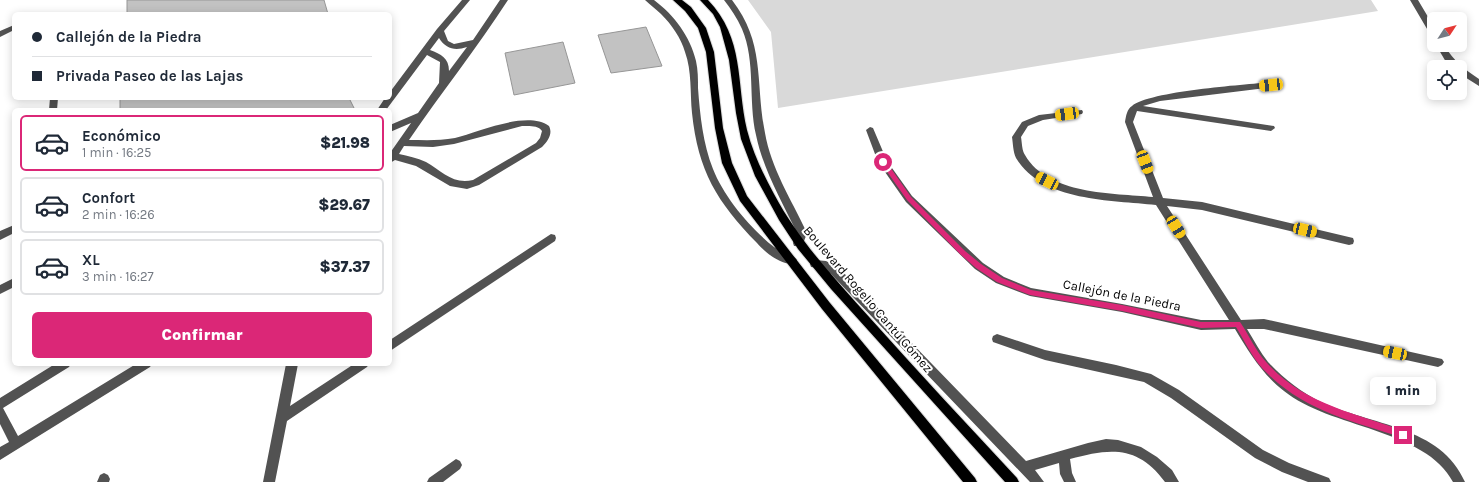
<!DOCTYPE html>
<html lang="es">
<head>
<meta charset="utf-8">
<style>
	body { margin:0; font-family:Karla,sans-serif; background:#f6f6f7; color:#1f2937; height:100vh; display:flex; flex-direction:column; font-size:15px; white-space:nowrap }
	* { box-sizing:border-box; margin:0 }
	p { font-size:13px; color:#747a83 }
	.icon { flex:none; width:22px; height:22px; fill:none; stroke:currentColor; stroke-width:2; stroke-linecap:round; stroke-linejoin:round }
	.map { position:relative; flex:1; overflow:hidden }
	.sheet { position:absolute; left:12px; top:108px; width:380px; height:258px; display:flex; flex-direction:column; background:#fff; border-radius:6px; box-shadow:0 2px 10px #0003 }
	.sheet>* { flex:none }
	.guide { position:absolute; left:12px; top:12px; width:380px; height:88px; border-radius:6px; box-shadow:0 2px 10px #0003; display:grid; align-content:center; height:88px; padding:0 20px; background:#fff }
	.needle { width:26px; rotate:54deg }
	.fabs { position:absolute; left:1427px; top:12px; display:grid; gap:8px }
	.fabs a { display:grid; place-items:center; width:40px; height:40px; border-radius:6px; background:#fff; box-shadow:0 2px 10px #0003; font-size:20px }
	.end { position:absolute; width:18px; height:18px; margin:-9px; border:5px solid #db2777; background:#fff; box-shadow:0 0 0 2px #fff }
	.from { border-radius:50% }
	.bubble { position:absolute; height:28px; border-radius:6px; background:#fff; box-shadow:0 2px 10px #0003; font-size:13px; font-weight:800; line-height:28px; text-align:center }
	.car { position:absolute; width:12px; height:24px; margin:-12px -6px; border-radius:5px; box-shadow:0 0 3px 1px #0007; background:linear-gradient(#f5c518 24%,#345 0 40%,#f5c518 0 76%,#345 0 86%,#f5c518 0) }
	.guide b { display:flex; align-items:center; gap:14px; height:38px; font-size:15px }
	.guide b+b { border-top:1px solid #e0e1e3 }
	.guide i { width:10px; height:10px; background:#1f2937 }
	ul { padding:7px 0 0; list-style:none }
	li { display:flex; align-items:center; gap:12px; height:56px; margin:0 8px 6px; padding:0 12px; border:2px solid #e0e1e3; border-radius:6px }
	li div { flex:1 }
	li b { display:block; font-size:15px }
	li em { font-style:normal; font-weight:800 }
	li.selected { border-color:#db2777 }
	li>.icon { width:36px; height:36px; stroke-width:1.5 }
	.button { display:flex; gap:8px; margin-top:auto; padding:8px 20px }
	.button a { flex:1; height:46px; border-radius:6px; background:#db2777; color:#fff; font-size:16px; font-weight:800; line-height:46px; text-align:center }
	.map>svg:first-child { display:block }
</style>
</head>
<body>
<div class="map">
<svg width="1479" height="482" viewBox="0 0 1479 482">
	<rect width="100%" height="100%" fill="#fff"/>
	<path fill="#d9d9d9" d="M748,0H1371L1378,11L778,108L771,32Z"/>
	<path fill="#c2c2c2" stroke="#969696" d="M127,0H324L328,14H127Z
		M646,27L662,66L611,73L598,35Z
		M563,42L575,83L514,95L505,53Z
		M120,98H349L355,110H120Z"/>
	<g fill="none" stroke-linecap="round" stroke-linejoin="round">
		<g stroke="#dbdbdb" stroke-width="2">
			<path id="major" d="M673,0H682L691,7L706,28L714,52L723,128L732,163L747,196L830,303L975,478L977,482H963L822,309L740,201L722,163L715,128L706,52L698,28L685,11Z
				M700,0H708C745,39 736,82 747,130C753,153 763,174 774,194C799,241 835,279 870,318C918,372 968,425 1017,478L1019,482H1005L831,289L798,249L779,220L755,176L741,139L736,113L729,60L720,27L713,14Z"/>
		</g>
		<path fill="#525252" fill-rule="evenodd" d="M462,0H470L444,31L448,41L454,44L473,40L500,0H508C477,48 441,93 409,140C424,140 439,141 455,138C479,132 527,110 549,126C553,134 548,141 542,147L479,185L467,189L450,186L416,166L395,160L390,163V153L411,123L390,132V125L418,113L439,83L440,62L427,55L386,110H377L385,98H390V92L437,29ZM439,38C446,49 455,51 467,47L449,71C449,58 441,54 430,50ZM522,126C529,126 538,125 542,131L540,138L536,143L473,180C453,185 442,171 426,162C417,158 408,156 399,154L404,146L433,147L454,144Z
			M645,0H654C674,15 690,36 696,61C698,70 698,79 698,88C700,115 703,144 713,169C724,197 750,228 774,247C780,251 795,256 797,260L796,263C782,267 765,252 757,243C717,202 698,171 692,113C690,93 692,71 685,52C681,38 672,25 661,14C656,9 650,5 645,0Z
			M724,0H732C766,44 755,83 765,133C771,168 791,199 806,231V236L802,246H794L793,243L796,231C781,200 763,169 756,135C748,100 756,62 742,29C737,18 731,9 724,0Z
			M1410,0H1418L1434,27V37L1430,34Z
			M43,12H51L55,14H42Z
			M14,25V30L0,37V31Z
			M1436,45H1444C1454,61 1464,69 1479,79V86L1460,74V67H1452L1446,62Z
			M1271,82L1275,85L1274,87L1160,101L1143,106L1274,126L1275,128L1271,131L1137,111L1133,122L1163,198L1202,202L1353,238L1354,241L1353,244L1349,245L1202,210L1167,206L1241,320L1264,319L1442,359L1444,362L1442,365L1438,367L1264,329H1247C1254,340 1260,352 1268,362C1283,378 1302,393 1321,402C1370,425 1441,426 1465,482H1453C1426,429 1329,428 1284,391C1262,374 1249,352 1235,329L1201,330L1122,312L1030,296L996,283L975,269L906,202L878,162L866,130L870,127L873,128L887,161L912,196L983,263L1004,277L1031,288L1122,304L1201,320H1229L1156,205C1111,200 1043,202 1016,158C1013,152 1013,143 1012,137L1022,122L1039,115L1082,110L1083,112L1082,114L1043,120L1028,126L1021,137C1022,143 1022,151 1025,155C1048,195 1113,193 1153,197L1125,122C1126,116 1127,109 1132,106C1150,91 1243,85 1271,82Z
			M50,98H58L57,110H49Z
			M14,225V233L0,240V231Z
			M551,234L555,235L556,238L555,241L390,351V340Z
			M815,260L826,261L839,268L1026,461L1088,443L1106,439L1118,440L1141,447L1157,457L1172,470L1179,482H1165C1138,445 1110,448 1070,459L1072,473L1076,482H1064L1060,474L1059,463L1035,470L1044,482H1030L831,274L821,268L811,267L810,264L811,261Z
			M14,278V287L0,294V285Z
			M997,334L1045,350L1116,365L1151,374L1179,390L1263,450L1289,463L1329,478L1331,482H1308L1282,472L1255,458L1171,398L1144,382L1045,360L993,342L992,339L993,336Z
			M55,364H71L69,367L3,408L18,436L136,364H152L150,367L0,460V447L9,442L0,424V398Z
			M286,364H298L290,406L354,364H369L367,367L287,421L275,482H263Z
			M456,459L460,461L462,465L460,469L443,482H427L429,478Z
			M104,473L108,475L110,479L109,482H97L100,475Z"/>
		<use href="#major" fill="#000" fill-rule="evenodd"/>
	</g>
	<path fill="#db2777" d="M881,160H885L911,197L965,251L981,264L1002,278L1031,290L1122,305L1201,322H1240C1249,335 1256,352 1267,363C1306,406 1355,412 1406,432V437L1403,438C1350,420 1302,411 1262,368C1252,357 1244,340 1236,327L1201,328L1122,311L1030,295L997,282L976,268L960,254L907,200L881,163Z"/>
	<g text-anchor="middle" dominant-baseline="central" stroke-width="4" stroke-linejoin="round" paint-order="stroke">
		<g font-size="13" fill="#000" stroke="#fff">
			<text transform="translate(1122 295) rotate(11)">Callejón de la Piedra</text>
			<text transform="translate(868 299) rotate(49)">Boulevard Rogelio Cantú Gómez</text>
		</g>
	</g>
</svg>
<div class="fabs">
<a><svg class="needle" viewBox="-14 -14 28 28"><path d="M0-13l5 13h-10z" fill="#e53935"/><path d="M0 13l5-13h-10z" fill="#747a83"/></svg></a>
<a><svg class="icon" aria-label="locate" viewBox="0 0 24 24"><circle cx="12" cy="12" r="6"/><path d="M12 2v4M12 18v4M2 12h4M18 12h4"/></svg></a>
</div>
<i class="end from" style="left:883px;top:162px"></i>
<i class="end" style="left:1403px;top:435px"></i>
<div class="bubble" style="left:1370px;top:377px;width:66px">1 min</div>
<i class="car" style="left:1271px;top:85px;rotate:264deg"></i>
<i class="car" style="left:1067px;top:114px;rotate:262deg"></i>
<i class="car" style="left:1145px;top:162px;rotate:159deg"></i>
<i class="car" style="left:1047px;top:181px;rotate:296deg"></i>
<i class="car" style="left:1176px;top:227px;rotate:148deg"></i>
<i class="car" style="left:1305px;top:230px;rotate:103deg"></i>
<i class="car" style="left:1395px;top:353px;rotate:282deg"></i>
<div class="guide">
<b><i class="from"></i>Callejón de la Piedra</b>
<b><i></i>Privada Paseo de las Lajas</b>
</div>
<section class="sheet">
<ul>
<li class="selected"><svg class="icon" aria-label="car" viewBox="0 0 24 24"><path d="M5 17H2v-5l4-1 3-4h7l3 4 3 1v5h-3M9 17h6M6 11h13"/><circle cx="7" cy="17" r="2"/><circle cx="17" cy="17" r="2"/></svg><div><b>Económico</b><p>1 min · 16:25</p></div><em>$21.98</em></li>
<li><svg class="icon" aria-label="car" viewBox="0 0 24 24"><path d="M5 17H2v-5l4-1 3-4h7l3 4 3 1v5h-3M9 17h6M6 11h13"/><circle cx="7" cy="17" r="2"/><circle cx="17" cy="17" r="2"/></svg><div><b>Confort</b><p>2 min · 16:26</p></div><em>$29.67</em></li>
<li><svg class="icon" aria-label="car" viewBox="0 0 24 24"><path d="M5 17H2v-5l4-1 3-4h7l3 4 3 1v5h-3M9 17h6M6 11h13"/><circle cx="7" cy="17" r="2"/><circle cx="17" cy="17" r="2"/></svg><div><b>XL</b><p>3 min · 16:27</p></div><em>$37.37</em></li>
</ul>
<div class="button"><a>Confirmar</a></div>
</section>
</div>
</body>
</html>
